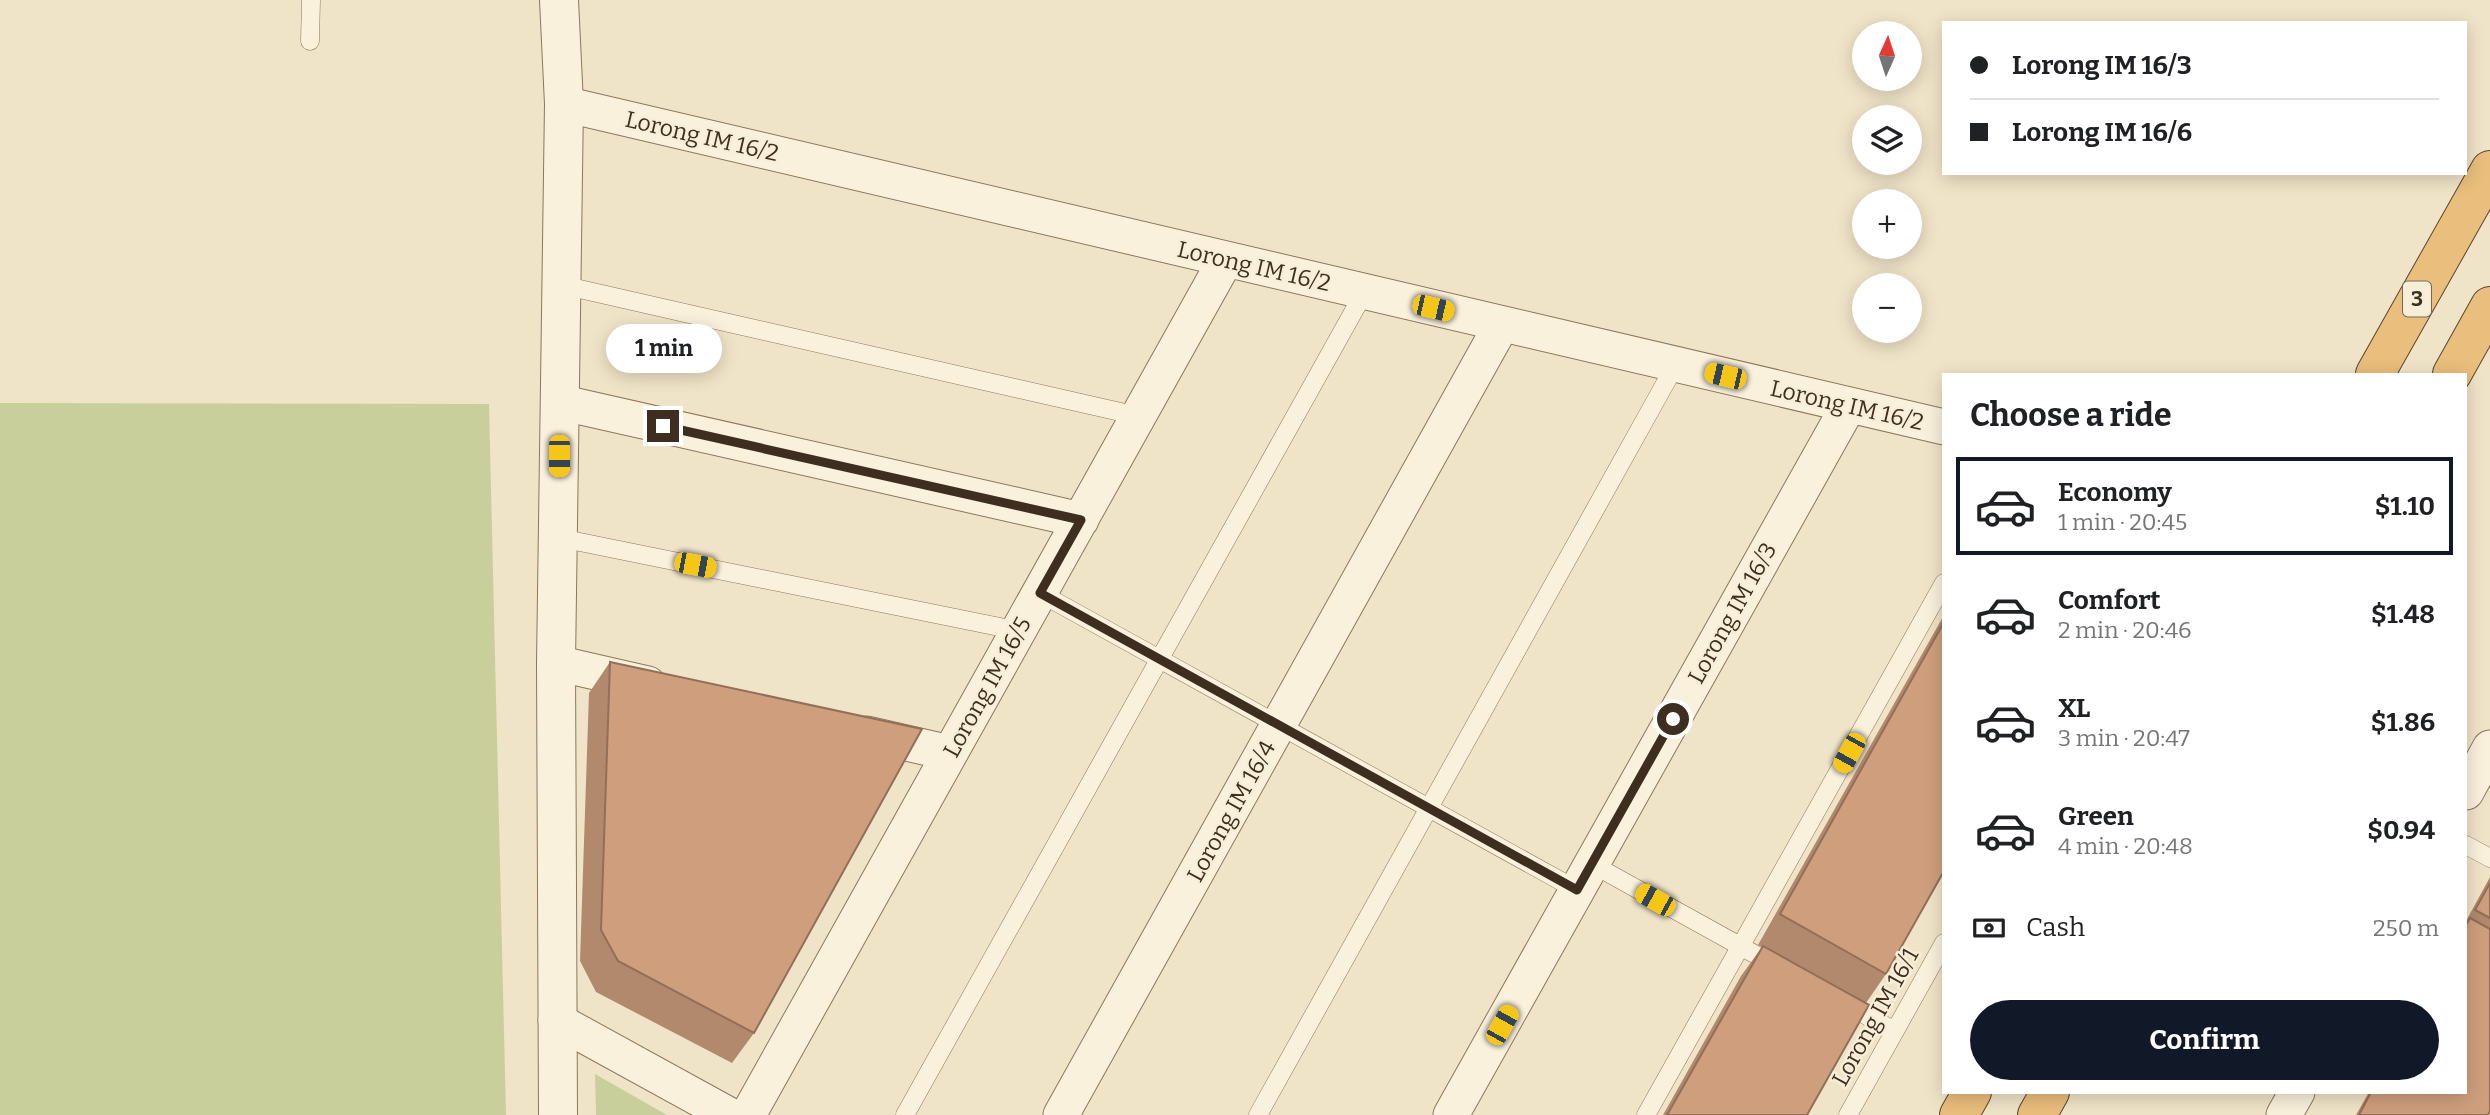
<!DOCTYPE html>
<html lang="en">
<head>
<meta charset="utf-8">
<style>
	body { margin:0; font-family:Bitter,serif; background:#f6f6f6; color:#202124; height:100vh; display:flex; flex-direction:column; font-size:26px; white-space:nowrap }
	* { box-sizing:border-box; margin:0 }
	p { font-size:23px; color:#757577 }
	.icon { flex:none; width:38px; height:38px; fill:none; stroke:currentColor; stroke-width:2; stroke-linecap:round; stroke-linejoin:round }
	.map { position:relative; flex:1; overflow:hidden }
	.details { position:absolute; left:1942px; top:373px; width:525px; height:721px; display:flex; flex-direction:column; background:#fff; border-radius:0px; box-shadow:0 4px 18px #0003 }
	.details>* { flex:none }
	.banner { position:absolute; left:1942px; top:21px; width:525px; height:154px; border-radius:0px; box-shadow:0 4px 18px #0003; display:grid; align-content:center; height:154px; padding:0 28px; background:#fff }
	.needle { width:46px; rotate:3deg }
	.fabs { position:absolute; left:1852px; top:21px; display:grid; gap:14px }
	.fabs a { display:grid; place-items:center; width:70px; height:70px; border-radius:50%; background:#fff; box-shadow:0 4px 18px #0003; font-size:35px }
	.end { position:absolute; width:32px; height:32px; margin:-16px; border:9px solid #3d2e20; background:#fff; box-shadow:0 0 0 4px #fff }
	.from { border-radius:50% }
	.bubble { position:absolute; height:49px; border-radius:24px; background:#fff; box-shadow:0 4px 18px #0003; font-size:23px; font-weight:700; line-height:49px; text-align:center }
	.car { position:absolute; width:21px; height:42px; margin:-21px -10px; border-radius:9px; box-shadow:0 0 5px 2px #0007; background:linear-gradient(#f5c518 24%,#345 0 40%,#f5c518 0 76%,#345 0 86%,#f5c518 0) }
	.banner b { display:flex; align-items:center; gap:24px; height:66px; font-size:26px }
	.banner b+b { border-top:2px solid #e0e0e0 }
	.banner i { width:18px; height:18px; background:#202124 }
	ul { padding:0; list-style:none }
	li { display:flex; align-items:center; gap:21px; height:98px; margin:0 14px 10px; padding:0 14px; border:4px solid transparent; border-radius:0px }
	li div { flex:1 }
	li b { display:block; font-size:26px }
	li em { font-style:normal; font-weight:700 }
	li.on { border-color:#111827 }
	li>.icon { width:63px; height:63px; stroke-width:1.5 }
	h2 { padding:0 28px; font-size:32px; line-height:84px }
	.pay { display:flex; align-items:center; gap:18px; height:77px; padding:0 28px; font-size:26px }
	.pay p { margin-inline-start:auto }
	.cta { display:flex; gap:14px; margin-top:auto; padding:14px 28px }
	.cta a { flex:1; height:80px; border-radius:42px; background:#111827; color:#fff; font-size:28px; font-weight:700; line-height:80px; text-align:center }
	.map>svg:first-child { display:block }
</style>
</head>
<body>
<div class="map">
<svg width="2490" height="1115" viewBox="0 0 2490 1115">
	<rect width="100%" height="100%" fill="#f0e4c8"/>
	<path fill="#c9cf9b" d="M0,403L489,404L506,1115H0Z
		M595,1074L667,1115H596Z"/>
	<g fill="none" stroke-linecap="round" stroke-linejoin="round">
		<g stroke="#8d765c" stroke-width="19">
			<path id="service" d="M310,41L311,0
				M562,285L1138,416
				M560,538L1019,631
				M1040,593L1577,890
				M2466,845L2490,858
				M1592,864L1776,966
				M1843,1003L1895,1031
				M905,1115L1365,291
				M1258,1115L1676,364
				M1646,1115L1944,583
				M1848,1115L1944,943"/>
		</g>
		<g stroke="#8d765c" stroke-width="37">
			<path id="minor" d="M564,104L1944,427
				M559,402L1081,520
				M556,663L648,684
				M867,734L950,753
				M2466,792L2490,748
				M556,1020L729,1115
				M748,1115L1226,259
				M1061,1115L1502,324
				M1451,1115L1849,405
				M2284,1115L2297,1092"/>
		</g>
		<g stroke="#8d765c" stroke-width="40">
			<path id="tertiary" d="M558,1115L556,663L564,104L559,0"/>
		</g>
		<g stroke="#5b4430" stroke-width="40">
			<path id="trunk" d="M2375,374L2490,170
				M2452,374L2490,306
				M1959,1115L1972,1092
				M2037,1115L2050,1092"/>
		</g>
		<use href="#service" stroke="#faf1dc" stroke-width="18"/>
		<use href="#minor" stroke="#faf1dc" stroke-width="35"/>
		<use href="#tertiary" stroke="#faf1dc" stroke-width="38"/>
		<use href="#trunk" stroke="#eabe7c" stroke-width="38"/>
	</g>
	<path fill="#b2896c" d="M1944,615V871L1886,974L1866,1003L1807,1115H1663L1741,976L1762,947L1758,945Z
		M610,662L754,1033L732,1063L596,992L580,961L589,693Z
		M2490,877V1111L2488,1115H2356L2369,1092H2466V921Z"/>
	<path fill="#cf9f7d" stroke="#916f58" stroke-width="2" d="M1944,622V871L1886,974L1780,914Z
		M610,662L922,729L754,1033L618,961L601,930Z
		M2490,883V918L2475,910Z
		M2470,918L2490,929V1111L2488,1115H2359L2371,1092H2466V925Z
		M1763,946L1869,1005L1807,1115H1667Z"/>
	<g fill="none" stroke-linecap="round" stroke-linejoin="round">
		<path stroke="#3d2e20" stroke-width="9" d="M663,426L1081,520L1040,593L1577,890L1673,719"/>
	</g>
	<g text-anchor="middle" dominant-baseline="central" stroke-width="5" stroke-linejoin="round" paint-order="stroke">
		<rect fill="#f7eed8" stroke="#756857" stroke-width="2" x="2403" y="281.5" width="28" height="35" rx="5"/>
		<g font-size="21" font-weight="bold" fill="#3d2e20">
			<text x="2417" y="299">3</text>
		</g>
		<g font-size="23" fill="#3d2e20" stroke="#f7eed8">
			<text transform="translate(702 136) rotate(13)">Lorong IM 16/2</text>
			<text transform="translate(1254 266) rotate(13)">Lorong IM 16/2</text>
			<text transform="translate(1847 405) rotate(13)">Lorong IM 16/2</text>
			<text transform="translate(1732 613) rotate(-61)">Lorong IM 16/3</text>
			<text transform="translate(987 687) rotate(-61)">Lorong IM 16/5</text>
			<text transform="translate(1231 811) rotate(-61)">Lorong IM 16/4</text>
			<text transform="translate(1875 1017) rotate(-61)">Lorong IM 16/1</text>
		</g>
	</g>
</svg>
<div class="fabs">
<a><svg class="needle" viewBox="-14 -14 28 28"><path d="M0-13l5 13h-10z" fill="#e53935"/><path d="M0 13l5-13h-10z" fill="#757577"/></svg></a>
<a><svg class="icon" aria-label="layers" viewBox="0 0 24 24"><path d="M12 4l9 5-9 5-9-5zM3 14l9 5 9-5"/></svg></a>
<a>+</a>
<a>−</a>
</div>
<i class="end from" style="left:1673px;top:719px"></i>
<i class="end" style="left:663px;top:426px"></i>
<div class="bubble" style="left:606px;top:324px;width:116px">1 min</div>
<i class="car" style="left:1433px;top:308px;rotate:103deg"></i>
<i class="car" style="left:1725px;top:376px;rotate:283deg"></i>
<i class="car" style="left:559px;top:456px;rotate:180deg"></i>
<i class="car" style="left:695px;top:565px;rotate:101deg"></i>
<i class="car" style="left:1849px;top:753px;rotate:209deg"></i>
<i class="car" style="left:1655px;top:900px;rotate:299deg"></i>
<i class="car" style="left:1502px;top:1025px;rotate:29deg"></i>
<div class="banner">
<b><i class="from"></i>Lorong IM 16/3</b>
<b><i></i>Lorong IM 16/6</b>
</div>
<section class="details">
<h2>Choose a ride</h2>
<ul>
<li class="on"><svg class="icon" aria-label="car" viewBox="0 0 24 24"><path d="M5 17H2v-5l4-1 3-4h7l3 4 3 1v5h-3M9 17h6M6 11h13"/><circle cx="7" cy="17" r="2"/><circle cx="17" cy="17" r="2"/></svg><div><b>Economy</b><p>1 min · 20:45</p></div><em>$1.10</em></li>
<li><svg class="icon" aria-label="car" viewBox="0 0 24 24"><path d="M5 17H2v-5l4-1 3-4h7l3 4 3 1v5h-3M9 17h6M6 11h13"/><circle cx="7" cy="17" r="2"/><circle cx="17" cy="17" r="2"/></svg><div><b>Comfort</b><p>2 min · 20:46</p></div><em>$1.48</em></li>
<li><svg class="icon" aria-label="car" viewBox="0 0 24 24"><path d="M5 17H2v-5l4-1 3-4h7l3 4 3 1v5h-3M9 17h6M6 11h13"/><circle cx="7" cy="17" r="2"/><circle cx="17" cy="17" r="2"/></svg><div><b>XL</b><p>3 min · 20:47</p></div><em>$1.86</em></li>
<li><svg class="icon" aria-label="car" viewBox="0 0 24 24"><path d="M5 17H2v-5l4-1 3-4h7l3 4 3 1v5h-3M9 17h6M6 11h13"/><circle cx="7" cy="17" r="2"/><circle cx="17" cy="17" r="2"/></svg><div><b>Green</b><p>4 min · 20:48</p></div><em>$0.94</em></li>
</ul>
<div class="pay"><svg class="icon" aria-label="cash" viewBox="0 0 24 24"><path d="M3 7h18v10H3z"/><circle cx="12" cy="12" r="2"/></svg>Cash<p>250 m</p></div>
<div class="cta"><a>Confirm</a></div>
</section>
</div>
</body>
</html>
